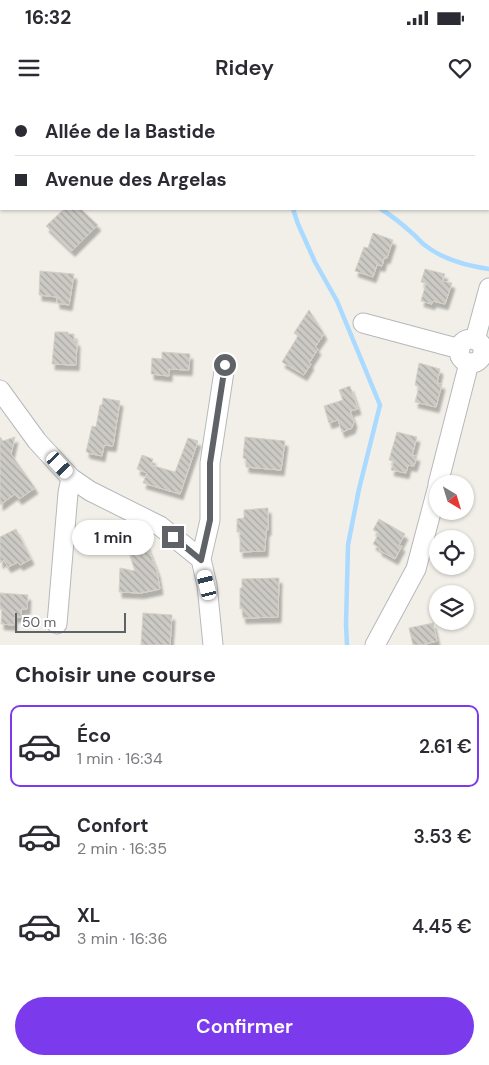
<!DOCTYPE html>
<html lang="fr">
<head>
<meta charset="utf-8">
<style>
	body { margin:0; font-family:"DM Sans",sans-serif; background:#f7f7f7; color:#2b2b33; height:100vh; display:flex; flex-direction:column; font-size:19px; white-space:nowrap }
	* { box-sizing:border-box; margin:0 }
	p { font-size:16px; color:#7c7c81 }
	.icon { flex:none; width:28px; height:28px; fill:none; stroke:currentColor; stroke-width:2; stroke-linecap:round; stroke-linejoin:round }
	.map { position:relative; height:545px; overflow:hidden }
	.drawer { display:flex; flex-direction:column; background:#fff; flex:1 }
	.drawer>* { flex:none }
	.top-card { position:absolute; left:0px; top:0px; width:490px; height:110px; box-shadow:0 1px 4px #0004; display:grid; align-content:center; height:110px; padding:0 15px; background:#fff }
	.needle { width:32px; rotate:142deg }
	.controls { position:absolute; left:429px; top:375px; display:grid; gap:10px }
	.controls a { display:grid; place-items:center; width:45px; height:45px; border-radius:50%; background:#fff; box-shadow:0 1px 4px #0004; font-size:25px }
	.scale { position:absolute; left:15px; bottom:12px; width:111px; box-sizing:border-box; padding-left:5px; border:2px solid #5f6368; border-top:0; font-size:14px; line-height:18px; white-space:nowrap; color:#5f6368; -webkit-text-stroke:4px #fff; paint-order:stroke }
	.end { position:absolute; width:22px; height:22px; margin:-11px; border:6px solid #5f6368; background:#fff; box-shadow:0 0 0 2px #fff }
	.from { border-radius:50% }
	.bubble { position:absolute; height:35px; border-radius:18px; background:#fff; box-shadow:0 1px 4px #0004; font-size:16px; font-weight:600; line-height:35px; text-align:center }
	.car { position:absolute; width:15px; height:30px; margin:-15px -8px; border-radius:6px; box-shadow:0 0 4px 1px #0007; background:linear-gradient(#fff 24%,#345 0 40%,#fff 0 76%,#345 0 86%,#fff 0) }
	.top-card b { display:flex; align-items:center; gap:18px; height:48px; font-size:19px }
	.top-card b+b { border-top:1px solid #e1e1e2 }
	.top-card i { width:12px; height:12px; background:#2b2b33 }
	ul { padding:0; list-style:none }
	li { display:flex; align-items:center; gap:15px; height:82px; margin:0 10px 8px; padding:0 5px; border:2px solid transparent; border-radius:10px }
	li div { flex:1 }
	li b { display:block; font-size:19px }
	li em { font-style:normal; font-weight:600 }
	li.on { border-color:#7c3aed }
	li>.icon { width:45px; height:45px; stroke-width:1.5 }
	h2 { padding:0 15px; font-size:22px; line-height:60px }
	.action { display:flex; gap:10px; margin-top:auto; padding:10px 15px }
	.action a { flex:1; height:58px; border-radius:30px; background:#7c3aed; color:#fff; font-size:20px; font-weight:600; line-height:58px; text-align:center }
	.status { display:flex; justify-content:space-between; align-items:center; height:35px; padding:0 25px; background:#fff; direction:ltr }
	.status svg { height:14px; fill:currentColor }
	header { display:flex; justify-content:space-between; align-items:center; height:65px; padding:0 15px; background:#fff; font-size:22px; font-weight:600 }
	.map>svg:first-child { display:block }
</style>
</head>
<body>
<div class="status"><b>16:32</b><svg viewBox="0 0 49 12"><path d="M0 12V9h3v3zM5 12V6h3v6zM10 12V3h3v9zM15 12V0h3v12zM26 1h20v11H26zM47 4h2v5h-2z"/></svg></div>
<header><svg class="icon" aria-label="menu" viewBox="0 0 24 24"><path d="M4 6h16M4 12h16M4 18h16"/></svg>Ridey<svg class="icon" aria-label="heart" viewBox="0 0 24 24"><path d="M12 20l-8-8c-3-5 5-10 8-4 3-6 11-1 8 4z"/></svg></header>
<div class="map">
<svg width="489" height="545" viewBox="0 0 489 545">
	<defs>
		<pattern id="building-back-hatch" width="6" height="6" patternUnits="userSpaceOnUse" patternTransform="scale(1.25)"><rect width="6" height="6" fill="#cccac5"/><path d="M-1 5l2 2M0 0l6 6M5-1l2 2" fill="none" stroke="#a9a8a4"/></pattern>
		<filter id="shadow"><feDropShadow dx="3" dy="5.5" stdDeviation="1" flood-color="#0004"/></filter>
	</defs>
	<rect width="100%" height="100%" fill="#f1efe8"/>
	<g fill="none" stroke-linecap="round" stroke-linejoin="round">
		<path stroke="#aadaff" stroke-width="4.5" d="M257,0L258,1
			M293,109L298,124L315,162L337,201L380,305L359,389L348,445L346,524L347,545
			M381,109C392,116 402,124 412,133C417,137 421,143 426,146C443,159 468,166 489,169"/>
	</g>
	<path fill="url(#building-back-hatch)" stroke="#d6d1c6" filter="url(#shadow)" d="M64,109H81L98,125L72,151L46,126Z
		M373,133L393,140L387,158H384L382,166L377,165L373,177L355,171L364,147L368,148Z
		M425,169L445,174L442,181L452,183L445,204L433,201L432,204L421,201L426,183L421,182Z
		M40,171L74,174L69,205L57,203V197L39,195Z
		M309,210L324,234L315,247L318,249L309,263L311,264L304,275L282,262L298,236L294,233Z
		M55,232H68V234H74V241H77L76,265L52,264Z
		M162,252L190,254L189,270L169,269V276L151,274L152,258L162,259Z
		M419,263L440,269L437,283L442,284L436,307L415,302L419,287L415,285Z
		M350,286L358,309L350,311L354,322L352,328L342,332L338,320L329,323L324,306L343,300L339,290Z
		M103,298L120,301L113,346L104,345L102,356L88,353V352H86L92,326L96,327L100,305H102Z
		M397,332L417,337L412,355L417,356L414,366L408,365L406,373L391,370L394,361L389,360Z
		M0,337L3,341L15,337L11,354L35,388L19,399L15,394L0,405Z
		M245,337L285,341L281,370L246,367V359L243,358Z
		M188,338L198,341L180,394L143,383L147,373L137,369L142,355L153,359L151,365L175,372Z
		M268,408V430H266L265,451L240,452V432H237V419L244,418V410Z
		M379,419L405,434L399,445L402,446L395,459L379,450L380,448L373,444L379,433L373,430Z
		M16,429L31,459L20,465L18,462L8,467L4,460L0,463V437Z
		M146,443L157,472L160,489L141,493L119,492L120,468L135,471L128,449Z
		M279,478L278,517L243,518L242,508L240,509V488H242V479Z
		M0,493L28,495L27,509H21V517H14V525L1,524L2,509H0Z
		M143,513L172,515L170,545H141Z
		M433,523L437,541L422,545H413L409,528Z"/>
	<g fill="none" stroke-linecap="round" stroke-linejoin="round">
		<g stroke="#b5b8bc" stroke-width="21">
			<path id="minor" d="M431,0L433,1
				M54,1L56,0
				M0,84L1,82
				M363,223L460,249
				M459 251a12 12 0 1 1 24 0a12 12 0 1 1-24 0Z
				M475,240L489,188
				M0,290L37,341L71,378L90,391L160,426L201,459
				M438,384L469,263
				M57,524L68,393L71,378
				M213,545L207,485L201,459L210,420V363L225,265
				M375,545L416,469L438,386"/>
		</g>
		<use href="#minor" stroke="#fff" stroke-width="19"/>
	</g>
	<g fill="none" stroke-linecap="round" stroke-linejoin="round">
		<path stroke="#5f6368" stroke-width="6" d="M173,437L201,460L210,420V363L225,265"/>
	</g>
</svg>
<div class="controls">
<a><svg class="needle" viewBox="-14 -14 28 28"><path d="M0-13l5 13h-10z" fill="#e53935"/><path d="M0 13l5-13h-10z" fill="#7c7c81"/></svg></a>
<a><svg class="icon" aria-label="locate" viewBox="0 0 24 24"><circle cx="12" cy="12" r="6"/><path d="M12 2v4M12 18v4M2 12h4M18 12h4"/></svg></a>
<a><svg class="icon" aria-label="layers" viewBox="0 0 24 24"><path d="M12 4l9 5-9 5-9-5zM3 14l9 5 9-5"/></svg></a>
</div>
<div class="scale">50 m</div>
<i class="end from" style="left:225px;top:265px"></i>
<i class="end" style="left:173px;top:437px"></i>
<div class="bubble" style="left:72px;top:420px;width:82px">1 min</div>
<i class="car" style="left:60px;top:365px;rotate:137deg"></i>
<i class="car" style="left:207px;top:485px;rotate:346deg"></i>
<div class="top-card">
<b><i class="from"></i>Allée de la Bastide</b>
<b><i></i>Avenue des Argelas</b>
</div>
</div>
<section class="drawer">
<h2>Choisir une course</h2>
<ul>
<li class="on"><svg class="icon" aria-label="car" viewBox="0 0 24 24"><path d="M5 17H2v-5l4-1 3-4h7l3 4 3 1v5h-3M9 17h6M6 11h13"/><circle cx="7" cy="17" r="2"/><circle cx="17" cy="17" r="2"/></svg><div><b>Éco</b><p>1 min · 16:34</p></div><em>2.61 €</em></li>
<li><svg class="icon" aria-label="car" viewBox="0 0 24 24"><path d="M5 17H2v-5l4-1 3-4h7l3 4 3 1v5h-3M9 17h6M6 11h13"/><circle cx="7" cy="17" r="2"/><circle cx="17" cy="17" r="2"/></svg><div><b>Confort</b><p>2 min · 16:35</p></div><em>3.53 €</em></li>
<li><svg class="icon" aria-label="car" viewBox="0 0 24 24"><path d="M5 17H2v-5l4-1 3-4h7l3 4 3 1v5h-3M9 17h6M6 11h13"/><circle cx="7" cy="17" r="2"/><circle cx="17" cy="17" r="2"/></svg><div><b>XL</b><p>3 min · 16:36</p></div><em>4.45 €</em></li>
</ul>
<div class="action"><a>Confirmer</a></div>
</section>
</body>
</html>
